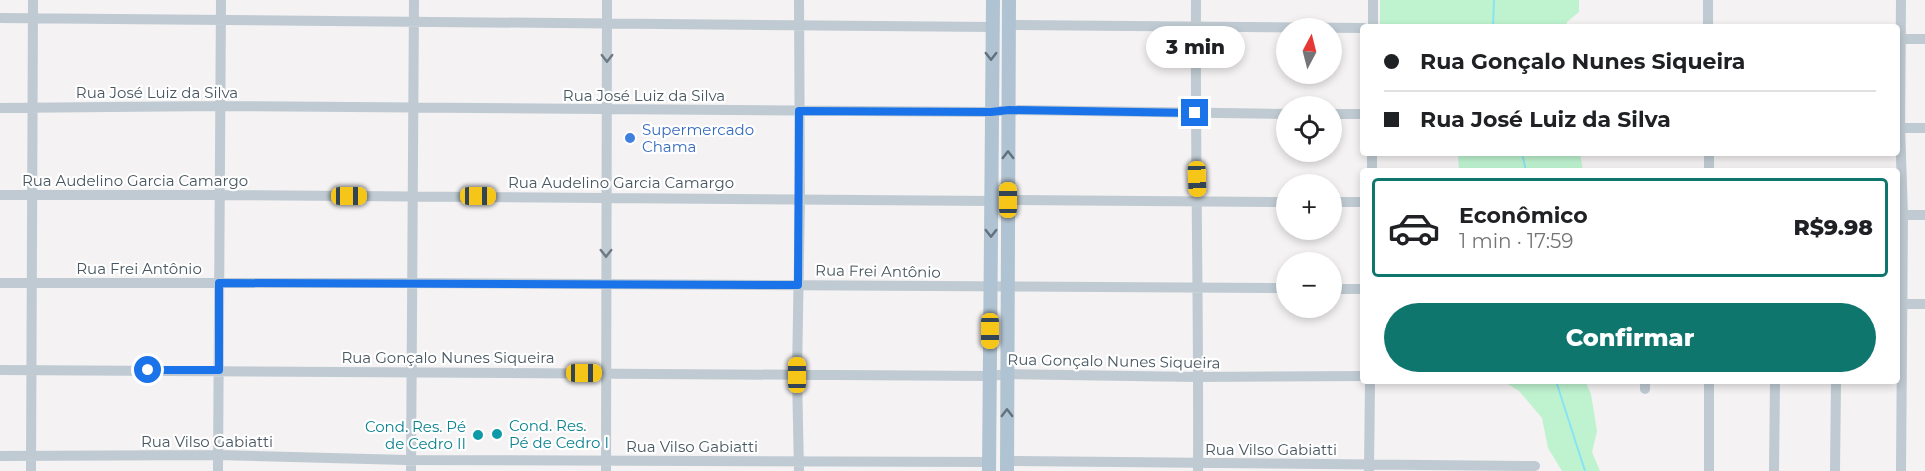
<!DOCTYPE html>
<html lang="pt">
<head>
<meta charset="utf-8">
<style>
	body { margin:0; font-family:Montserrat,sans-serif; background:#f6f6f6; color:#202124; height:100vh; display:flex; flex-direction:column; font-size:22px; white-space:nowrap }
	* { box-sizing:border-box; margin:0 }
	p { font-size:20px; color:#757577 }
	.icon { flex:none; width:33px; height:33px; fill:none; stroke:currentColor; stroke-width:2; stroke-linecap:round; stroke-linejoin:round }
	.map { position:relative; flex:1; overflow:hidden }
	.sheet { position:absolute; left:1360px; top:168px; width:540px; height:216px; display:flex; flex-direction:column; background:#fff; border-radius:6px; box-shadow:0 3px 9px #0003 }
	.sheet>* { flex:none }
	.guide { position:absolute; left:1360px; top:24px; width:540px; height:132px; border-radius:6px; box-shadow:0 3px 9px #0003; display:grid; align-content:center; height:132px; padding:0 24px; background:#fff }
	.needle { width:39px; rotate:7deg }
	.controls { position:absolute; left:1276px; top:18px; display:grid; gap:12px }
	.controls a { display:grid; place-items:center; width:66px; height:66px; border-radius:50%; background:#fff; box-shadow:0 3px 9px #0003; font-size:30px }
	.end { position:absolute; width:27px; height:27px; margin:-14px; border:8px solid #1a73e8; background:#fff; box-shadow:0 0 0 3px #fff }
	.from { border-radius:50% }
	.bubble { position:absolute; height:42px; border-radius:21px; background:#fff; box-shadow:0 3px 9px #0003; font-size:20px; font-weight:800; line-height:42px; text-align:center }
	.car { position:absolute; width:18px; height:36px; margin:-18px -9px; border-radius:8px; box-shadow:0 0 4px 2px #0007; background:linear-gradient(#f5c518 24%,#345 0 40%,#f5c518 0 76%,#345 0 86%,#f5c518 0) }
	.guide b { display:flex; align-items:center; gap:21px; height:57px; font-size:22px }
	.guide b+b { border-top:2px solid #e0e0e0 }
	.guide i { width:15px; height:15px; background:#202124 }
	ul { padding:10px 0 0; list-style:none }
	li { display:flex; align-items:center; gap:18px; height:99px; margin:0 12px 9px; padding:0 12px; border:3px solid #e0e0e0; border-radius:6px }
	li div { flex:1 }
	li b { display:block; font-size:22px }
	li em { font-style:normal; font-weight:800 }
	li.active { border-color:#0f766e }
	li>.icon { width:54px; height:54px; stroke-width:1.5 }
	.primary-button { display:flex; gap:12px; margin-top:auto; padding:12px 24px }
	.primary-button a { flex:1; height:69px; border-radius:36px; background:#0f766e; color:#fff; font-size:24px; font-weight:800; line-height:69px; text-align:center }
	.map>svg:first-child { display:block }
</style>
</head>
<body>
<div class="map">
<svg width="1925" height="471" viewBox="0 0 1925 471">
	<rect width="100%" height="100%" fill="#f4f2f2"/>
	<path fill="#bff3d0" d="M1380,0H1579V12L1567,22L1566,27H1380Z
		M1458,153H1580L1583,171H1459Z
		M1503,381H1585L1591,394L1597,431L1592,452L1600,471H1562L1548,448L1542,418L1519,391Z"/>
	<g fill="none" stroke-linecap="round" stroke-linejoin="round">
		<path stroke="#8ae3f3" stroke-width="2" d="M1493,27L1494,0
			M1522,153L1526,171
			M1556,381L1585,471"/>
		<path stroke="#bfcad2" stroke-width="10" d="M799,0L800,198L797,375L799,471
			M1196,0C1195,157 1199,314 1198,471
			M1708,0V27
			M0,18L992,27
			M1009,25L1364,28
			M1373,27V0
			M1898,39H1925
			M0,108L220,106L991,112L1009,110L1287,114
			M1332,114H1364
			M1898,128H1925
			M1709,153V171
			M1372,171V153
			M0,195H220L991,201
			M1008,200L1287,202
			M1332,202H1364
			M1898,215H1925
			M0,283H406L1287,288
			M1332,289H1364
			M1898,304H1925
			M0,370L990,376L1008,374L1197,377L1364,376
			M1645,389V381
			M0,456L218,455L406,460L989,462
			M1007,461L1535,466
			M31,471L33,0
			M218,471L221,0
			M411,471L414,0
			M606,471L607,0
			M1369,471L1370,381
			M1709,471V381
			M1774,471L1775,381
			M1835,471L1836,381
			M1901,471L1903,215L1900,128L1901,0"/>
		<path stroke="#b0c3d2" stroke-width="14" d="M989,471L993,0
			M1007,471L1009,0"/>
	</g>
	<defs><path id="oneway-chevron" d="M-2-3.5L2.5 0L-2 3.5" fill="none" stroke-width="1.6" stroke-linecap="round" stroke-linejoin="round" transform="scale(1.5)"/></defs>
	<g stroke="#62727d">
		<use href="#oneway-chevron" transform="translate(991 56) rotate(90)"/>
		<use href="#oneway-chevron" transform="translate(1008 155) rotate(-90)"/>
		<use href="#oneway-chevron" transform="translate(991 233) rotate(90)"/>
		<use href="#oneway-chevron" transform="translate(1007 413) rotate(-90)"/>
	</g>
	<g stroke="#6c7a83">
		<use href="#oneway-chevron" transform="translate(607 58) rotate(90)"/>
		<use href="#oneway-chevron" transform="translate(606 253) rotate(90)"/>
	</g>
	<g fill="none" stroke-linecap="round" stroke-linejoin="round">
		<path stroke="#1a73e8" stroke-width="8" d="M148,370H219V283L798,285L799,111L991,112L1009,110L1195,113"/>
	</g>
	<circle fill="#3f7fe0" stroke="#fff" stroke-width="2" cx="630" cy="138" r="6"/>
	<g fill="#0f9aa8" stroke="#fff" stroke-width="2">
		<circle cx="497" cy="434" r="6"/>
		<circle cx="478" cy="435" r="6"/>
	</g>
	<g text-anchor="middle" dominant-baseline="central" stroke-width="4.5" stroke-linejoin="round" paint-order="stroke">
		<g font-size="15" fill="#485761" stroke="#fff">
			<text x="157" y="92">Rua José Luiz da Silva</text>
			<text x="644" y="95">Rua José Luiz da Silva</text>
			<text x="135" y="180">Rua Audelino Garcia Camargo</text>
			<text x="621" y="182">Rua Audelino Garcia Camargo</text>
			<text x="139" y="268">Rua Frei Antônio</text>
			<text transform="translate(878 271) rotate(1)">Rua Frei Antônio</text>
			<text x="448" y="357">Rua Gonçalo Nunes Siqueira</text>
			<text transform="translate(1114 361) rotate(1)">Rua Gonçalo Nunes Siqueira</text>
			<text x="207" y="441">Rua Vilso Gabiatti</text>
			<text x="692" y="446">Rua Vilso Gabiatti</text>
			<text x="1271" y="449">Rua Vilso Gabiatti</text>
		</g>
		<g font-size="15" fill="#366cbe" stroke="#fff" text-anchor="start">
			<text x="642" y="129">Supermercado<tspan x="642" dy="17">Chama</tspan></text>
		</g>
		<g font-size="15" fill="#0d838f" stroke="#fff" text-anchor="start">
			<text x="509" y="425">Cond. Res.<tspan x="509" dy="17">Pé de Cedro I</tspan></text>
			<text x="466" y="426" text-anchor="end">Cond. Res. Pé<tspan x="466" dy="17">de Cedro II</tspan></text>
		</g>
	</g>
</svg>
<div class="controls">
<a><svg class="needle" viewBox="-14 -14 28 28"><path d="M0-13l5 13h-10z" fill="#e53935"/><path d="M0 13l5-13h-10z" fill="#757577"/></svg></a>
<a><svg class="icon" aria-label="locate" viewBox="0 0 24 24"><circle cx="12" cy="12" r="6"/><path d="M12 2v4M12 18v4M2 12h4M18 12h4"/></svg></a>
<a>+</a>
<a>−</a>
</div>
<i class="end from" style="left:148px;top:370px"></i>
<i class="end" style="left:1195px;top:113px"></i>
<div class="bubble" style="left:1146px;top:26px;width:99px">3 min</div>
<i class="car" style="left:1197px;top:179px;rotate:178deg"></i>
<i class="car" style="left:349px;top:196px;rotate:90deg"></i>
<i class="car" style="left:478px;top:196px;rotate:90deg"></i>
<i class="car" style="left:1008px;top:200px;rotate:0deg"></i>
<i class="car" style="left:990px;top:331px;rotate:180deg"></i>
<i class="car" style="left:584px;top:373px;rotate:90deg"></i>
<i class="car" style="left:797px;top:375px;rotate:0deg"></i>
<div class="guide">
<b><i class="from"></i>Rua Gonçalo Nunes Siqueira</b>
<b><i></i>Rua José Luiz da Silva</b>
</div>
<section class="sheet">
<ul>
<li class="active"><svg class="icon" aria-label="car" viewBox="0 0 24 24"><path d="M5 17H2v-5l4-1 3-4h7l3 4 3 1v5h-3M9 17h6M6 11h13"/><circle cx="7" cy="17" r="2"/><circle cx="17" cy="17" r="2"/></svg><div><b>Econômico</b><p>1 min · 17:59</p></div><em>R$9.98</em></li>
</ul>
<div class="primary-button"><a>Confirmar</a></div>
</section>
</div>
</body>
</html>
